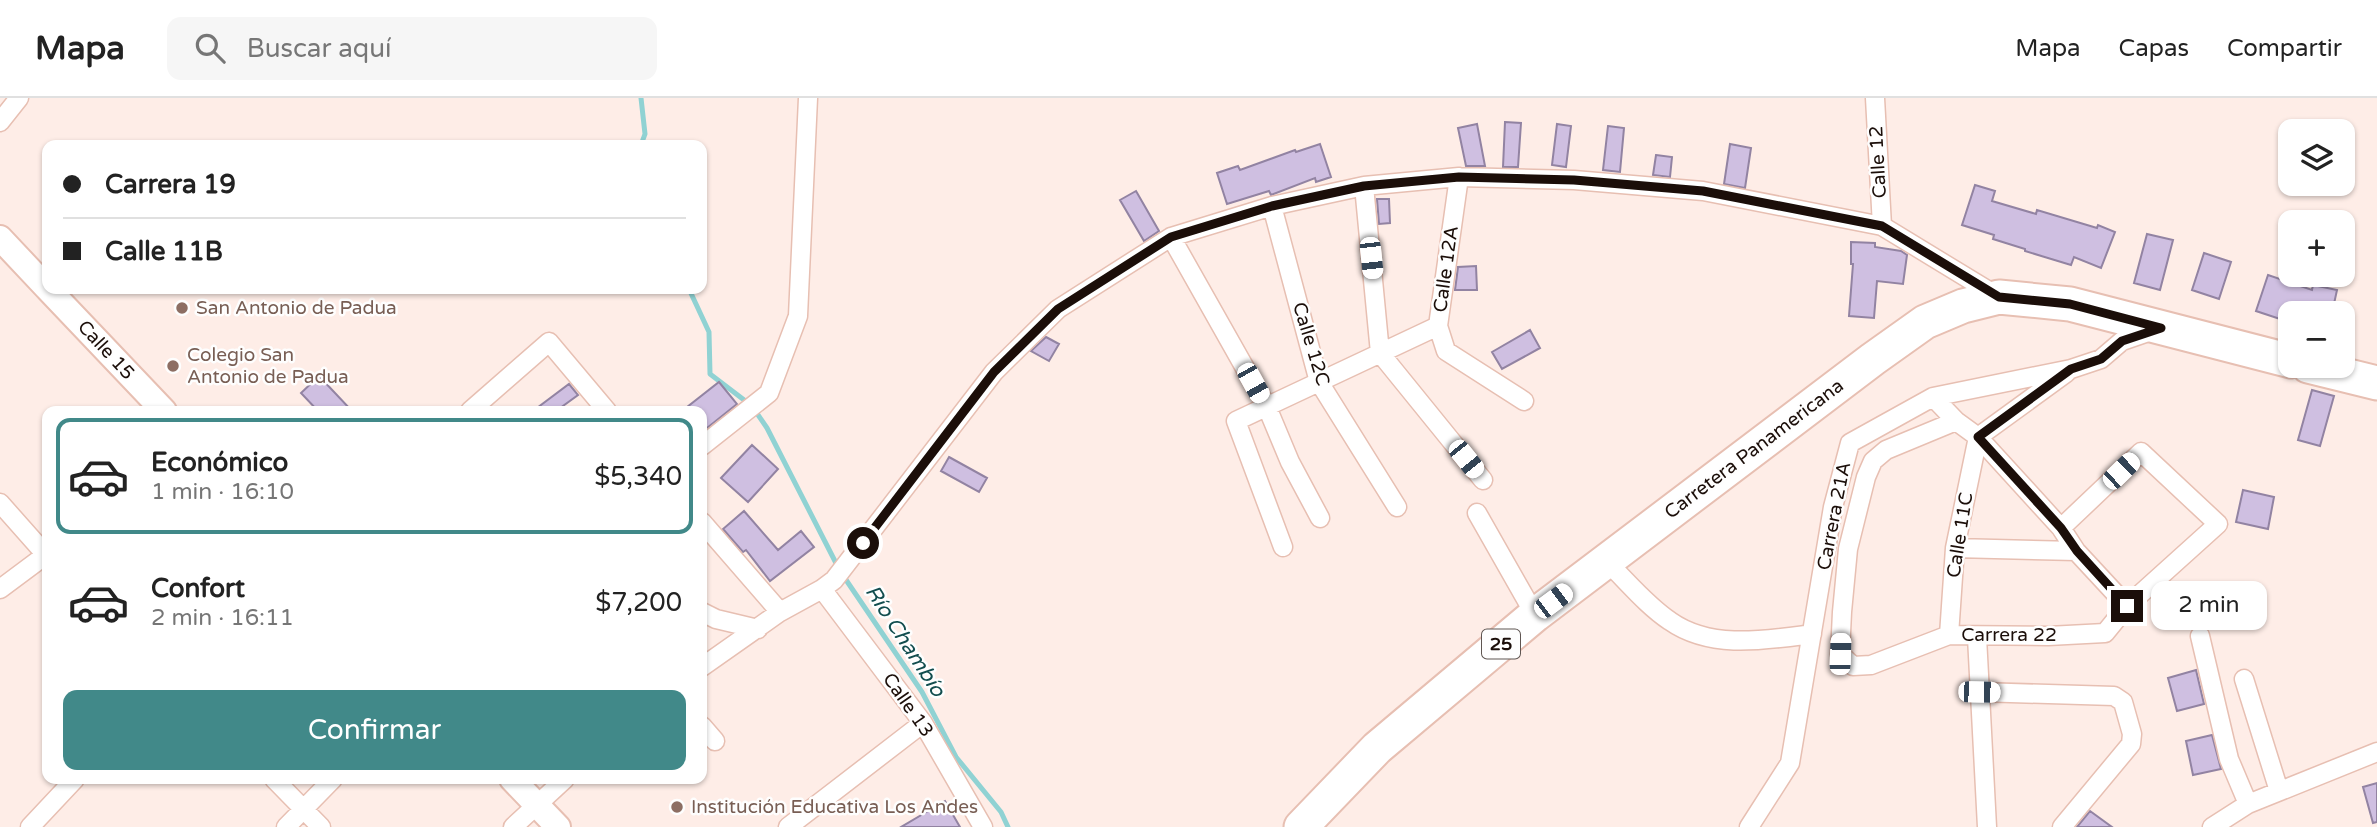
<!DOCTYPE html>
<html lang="es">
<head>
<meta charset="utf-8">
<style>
	body { margin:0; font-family:"Varela Round",sans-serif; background:#f6f6f6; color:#222; height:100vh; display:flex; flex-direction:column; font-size:26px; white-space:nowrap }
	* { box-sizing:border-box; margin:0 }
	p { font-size:23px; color:#767676 }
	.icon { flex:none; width:38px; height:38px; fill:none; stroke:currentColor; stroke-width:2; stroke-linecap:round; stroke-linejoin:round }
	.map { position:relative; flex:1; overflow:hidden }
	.side { position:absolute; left:42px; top:308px; width:665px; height:378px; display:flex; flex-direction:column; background:#fff; border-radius:14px; box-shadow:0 2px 5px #0004 }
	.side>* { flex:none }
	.top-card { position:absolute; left:42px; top:42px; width:665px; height:154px; border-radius:14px; box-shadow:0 2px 5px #0004; display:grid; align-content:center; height:154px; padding:0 21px; background:#fff }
	.buttons { position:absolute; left:2278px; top:21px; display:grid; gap:14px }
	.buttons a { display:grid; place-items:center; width:77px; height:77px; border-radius:14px; background:#fff; box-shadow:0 2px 5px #0004; font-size:35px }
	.end { position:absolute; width:32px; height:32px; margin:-16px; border:9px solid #1b0e09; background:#fff; box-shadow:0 0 0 4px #fff }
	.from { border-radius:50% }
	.bubble { position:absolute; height:49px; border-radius:14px; background:#fff; box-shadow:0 2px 5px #0004; font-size:23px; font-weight:600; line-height:49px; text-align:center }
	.car { position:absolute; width:21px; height:42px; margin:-21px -10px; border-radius:9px; box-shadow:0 0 5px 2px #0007; background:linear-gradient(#fff 24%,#345 0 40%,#fff 0 76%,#345 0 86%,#fff 0) }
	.top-card b { display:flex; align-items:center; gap:24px; height:66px; font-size:26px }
	.top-card b+b { border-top:2px solid #e0e0e0 }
	.top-card i { width:18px; height:18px; background:#222 }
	ul { padding:12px 0 0; list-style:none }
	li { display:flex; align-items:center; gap:21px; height:116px; margin:0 14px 10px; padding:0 7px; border:4px solid transparent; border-radius:14px }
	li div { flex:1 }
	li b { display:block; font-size:26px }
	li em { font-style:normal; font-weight:600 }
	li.active { border-color:#418989 }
	li>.icon { width:63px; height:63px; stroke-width:1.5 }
	.cta { display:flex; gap:14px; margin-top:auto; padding:14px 21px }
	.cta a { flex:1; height:80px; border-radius:14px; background:#418989; color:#fff; font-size:28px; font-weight:600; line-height:80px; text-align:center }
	header { display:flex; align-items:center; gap:42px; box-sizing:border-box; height:98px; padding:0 35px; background:#fff; border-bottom:2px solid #e0e0e0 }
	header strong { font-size:33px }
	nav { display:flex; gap:38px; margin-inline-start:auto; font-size:24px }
	.search { width:490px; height:63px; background:#f6f6f6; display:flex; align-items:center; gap:18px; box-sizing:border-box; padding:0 24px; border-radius:14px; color:#767676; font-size:26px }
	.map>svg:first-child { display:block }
</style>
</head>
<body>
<header>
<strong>Mapa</strong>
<div class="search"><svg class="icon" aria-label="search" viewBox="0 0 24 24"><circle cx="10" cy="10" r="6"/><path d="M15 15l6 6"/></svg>Buscar aquí</div>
<nav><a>Mapa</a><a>Capas</a><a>Compartir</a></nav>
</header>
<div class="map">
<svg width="2377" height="729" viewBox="0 0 2377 729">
	<rect width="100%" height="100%" fill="#feede7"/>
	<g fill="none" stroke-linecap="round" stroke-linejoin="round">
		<path stroke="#90d2d3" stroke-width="5" d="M641,47L645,36L641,0
			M689,191L709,234L710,276L752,308L767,330L840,473L922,594L956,659L1001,714L1008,729"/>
	</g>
	<path fill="#cfbfe1" stroke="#9283a2" stroke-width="2" d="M1505,24L1521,25L1518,69H1503Z
		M1477,26L1485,68H1466L1458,30Z
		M1557,26L1571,28L1566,69L1552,67Z
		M1608,28L1624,30L1620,74L1603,72Z
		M1320,46L1331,79L1316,84L1315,80L1271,97L1269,93L1227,106L1217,75L1238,68L1240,72L1295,52L1296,54Z
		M1730,46L1751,50L1745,90L1724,86Z
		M1656,57L1672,59L1670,79L1653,77Z
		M1975,87L1995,93L1992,103L2036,116L2037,112L2097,130L2098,127L2115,134L2101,170L2074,159L2071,167L2025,153V151L1993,141L1994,137L1962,127Z
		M1136,93L1159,133L1144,143L1120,102Z
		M1377,101H1389L1390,125L1379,126Z
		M2147,136L2173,142L2160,192L2134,185Z
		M1851,144L1875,145V149L1901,153L1907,157L1903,186L1877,183L1874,220L1849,218L1853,166H1851Z
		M2204,155L2231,164L2219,201L2192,192Z
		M1476,168L1477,192H1455L1458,169Z
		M2268,177L2312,192L2313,187L2337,192L2332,215H2282L2280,221L2256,213Z
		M1530,232L1540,250L1502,271L1492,254Z
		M1046,239L1059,246L1049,263L1031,253Z
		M319,278L352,313H318L301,295Z
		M719,284L737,306L702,334V313H682Z
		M569,286L578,297L556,313H533Z
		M2312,292L2334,298L2320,348L2298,342Z
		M752,347L778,371L748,404L721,380Z
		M949,359L987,380L979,394L941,373Z
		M2243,392L2274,399L2268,431L2236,424Z
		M744,413L778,452L801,433L814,449L770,483L746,452L743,454L723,431Z
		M2196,572L2204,606L2177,613L2168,580Z
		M2212,637L2221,671L2193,677L2186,643Z
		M2377,685V724L2373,725L2363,689Z
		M945,703L960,729H901Z
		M2090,713L2112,729H2077Z"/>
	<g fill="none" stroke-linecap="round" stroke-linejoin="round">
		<g stroke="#e7bfb2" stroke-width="21">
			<path id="street" d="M1875,0L1882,128
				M0,24L19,0
				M1459,79L1438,228L1446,253L1524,303
				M1364,88L1380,255L1483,382
				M1272,108L1319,284L1397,409
				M1171,139L1267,309L1290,364L1320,420
				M1933,299L1956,323L1978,339L2061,430L2076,453L2127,508
				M470,313L549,244L607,313
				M1956,323L1886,352L1873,363L1866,379L1848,451L1842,514L1840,556L1853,568L1871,567L1949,537L2048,538L2105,535L2127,508L2218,426L2141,354L2061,430
				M1978,339L2066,275
				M702,348L769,295L798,218L808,0
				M0,405L47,458
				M1477,415L1535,517
				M702,424L780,514
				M1283,449L1236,323L1438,228
				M1955,450L2076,453
				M1606,463C1627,483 1646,507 1670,523C1711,552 1766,542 1812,536
				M0,491L47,456
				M822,491L923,625L983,729
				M702,514L716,521L758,531
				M1949,537L1955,450L1978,339
				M2200,538L2229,661L2248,706
				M1977,539L1987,729
				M702,569L780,514L822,491L834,482L994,274L1058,211L1171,139L1272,108L1364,88L1459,79L1574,82L1703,93L1882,128L1997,198
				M2244,581L2279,693
				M1979,594L2114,598L2123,604L2132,636L2131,646L2062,729
				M702,628L715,643
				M274,681L321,729
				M30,729L75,681
				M286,729L333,681
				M513,729L565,681
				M788,729L923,625
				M1749,729L1790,665L1833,409L1850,345L1933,299L2071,271L2101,261L2122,243L2154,232
				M2212,729L2248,706L2377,654"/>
		</g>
		<g stroke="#e7bfb2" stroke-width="28">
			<path id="secondary" d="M0,140L47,190
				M48,191L164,313
				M512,681L558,729"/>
		</g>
		<g stroke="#e7bfb2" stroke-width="37">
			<path id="highway" d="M2308,268L2377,285
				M1301,729L1377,650L1535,517L1873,261L1925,224L1963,208L1999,199L2070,206L2291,263"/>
		</g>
		<use href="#street" stroke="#fff" stroke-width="18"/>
		<use href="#secondary" stroke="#fff" stroke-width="24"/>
		<use href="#highway" stroke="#fff" stroke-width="33"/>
	</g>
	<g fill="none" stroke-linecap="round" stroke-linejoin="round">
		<path stroke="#1b0e09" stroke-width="9" d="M863,445L994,274L1058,211L1171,139L1272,108L1364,88L1459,79L1574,82L1703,93L1882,128L1999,199L2070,206L2161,230L2122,243L2101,261L2071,271L1978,339L2061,430L2077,453L2127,508"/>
	</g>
	<g fill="#8d6e63" stroke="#fefefe" stroke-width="2.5">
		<circle cx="182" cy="210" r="7"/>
		<circle cx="173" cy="268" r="7"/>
		<circle cx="677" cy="709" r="7"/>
	</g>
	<g text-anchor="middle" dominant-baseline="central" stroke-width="5" stroke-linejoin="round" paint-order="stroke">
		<rect fill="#fefefe" stroke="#5f5652" stroke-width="2" x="1482" y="531.5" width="38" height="29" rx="5"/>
		<g font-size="18" font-weight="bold" fill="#1b0e09">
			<text x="1501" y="546">25</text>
		</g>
		<g font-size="19" fill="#1b0e09" stroke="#fefefe">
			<text transform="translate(1878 64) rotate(-93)">Calle 12</text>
			<text transform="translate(1446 171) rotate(-82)">Calle 12A</text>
			<text transform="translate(1311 246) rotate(73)">Calle 12C</text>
			<text transform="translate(106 252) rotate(47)">Calle 15</text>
			<text transform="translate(1754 351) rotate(-37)">Carretera Panamericana</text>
			<text transform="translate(1834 418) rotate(-79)">Carrera 21A</text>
			<text transform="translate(1960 437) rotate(-81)">Calle 11C</text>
			<text x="2009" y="537">Carrera 22</text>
			<text transform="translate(908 607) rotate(55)">Calle 13</text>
		</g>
		<g font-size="19" fill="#785e54" stroke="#fefefe" text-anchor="start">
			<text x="196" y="210">San Antonio de Padua</text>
			<text x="187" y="257">Colegio San<tspan x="187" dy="22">Antonio de Padua</tspan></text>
			<text x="691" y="709">Institución Educativa Los Andes</text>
		</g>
		<g font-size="21" font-style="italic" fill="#124d4e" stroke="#fefefe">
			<text transform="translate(905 543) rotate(57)">Río Chambío</text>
		</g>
	</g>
</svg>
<div class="buttons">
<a><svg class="icon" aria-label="layers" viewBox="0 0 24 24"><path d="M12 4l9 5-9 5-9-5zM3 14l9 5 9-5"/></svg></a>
<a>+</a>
<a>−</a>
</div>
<i class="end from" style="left:863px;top:445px"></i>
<i class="end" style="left:2127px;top:508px"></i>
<div class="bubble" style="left:2151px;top:483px;width:116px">2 min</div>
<i class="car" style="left:1371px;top:160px;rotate:174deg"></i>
<i class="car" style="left:1253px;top:285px;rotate:151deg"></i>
<i class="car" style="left:1466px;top:361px;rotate:141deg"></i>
<i class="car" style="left:2121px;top:373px;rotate:46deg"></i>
<i class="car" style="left:1553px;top:503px;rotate:53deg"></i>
<i class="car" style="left:1840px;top:556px;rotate:2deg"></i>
<i class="car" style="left:1979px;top:594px;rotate:91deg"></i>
<div class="top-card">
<b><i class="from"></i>Carrera 19</b>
<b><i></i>Calle 11B</b>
</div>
<section class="side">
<ul>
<li class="active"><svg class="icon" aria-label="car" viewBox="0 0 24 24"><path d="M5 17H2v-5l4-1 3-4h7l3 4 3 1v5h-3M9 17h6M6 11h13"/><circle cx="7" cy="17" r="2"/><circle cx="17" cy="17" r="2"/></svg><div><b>Económico</b><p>1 min · 16:10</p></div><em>$5,340</em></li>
<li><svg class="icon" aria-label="car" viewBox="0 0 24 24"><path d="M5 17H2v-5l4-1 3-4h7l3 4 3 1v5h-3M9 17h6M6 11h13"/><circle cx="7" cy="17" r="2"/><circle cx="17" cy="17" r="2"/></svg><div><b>Confort</b><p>2 min · 16:11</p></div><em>$7,200</em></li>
</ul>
<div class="cta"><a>Confirmar</a></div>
</section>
</div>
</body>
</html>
